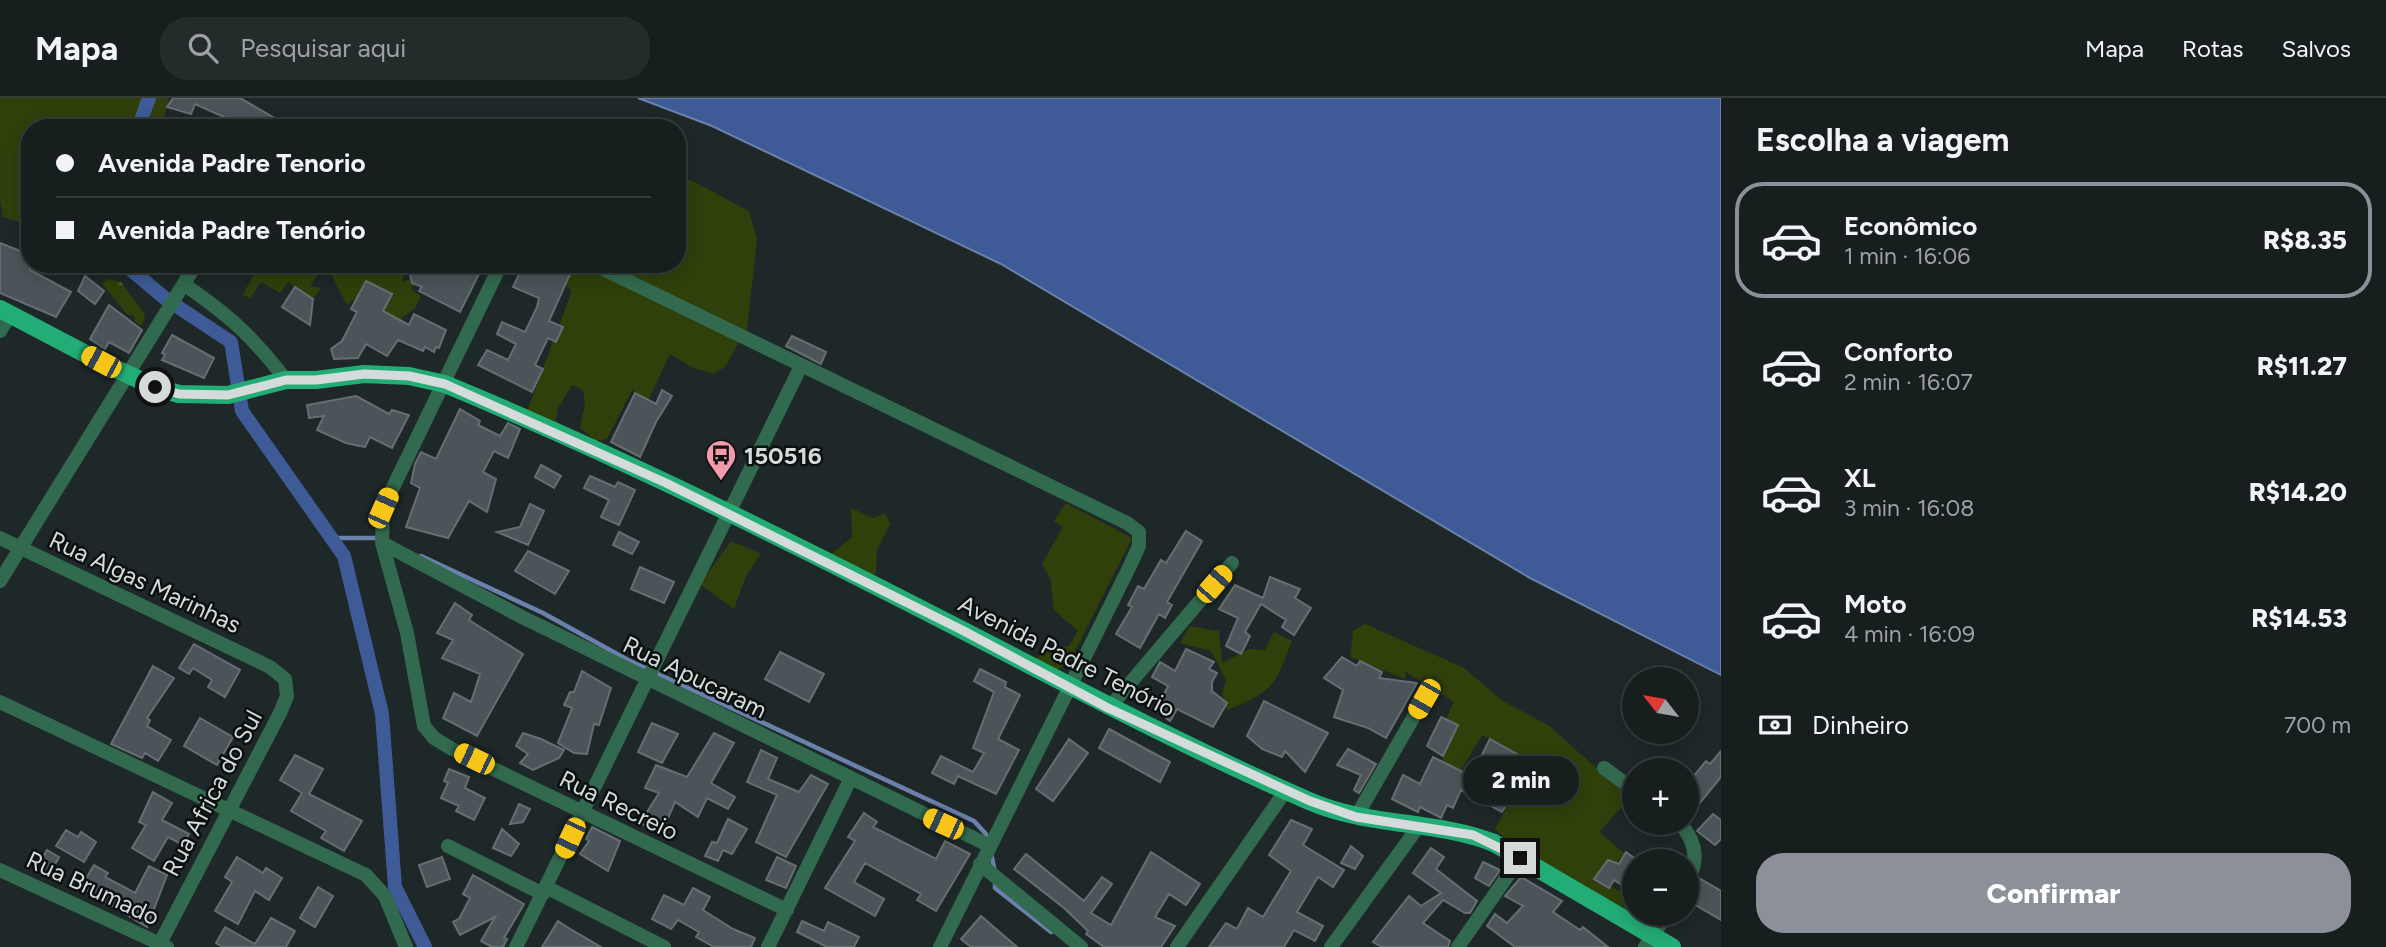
<!DOCTYPE html>
<html lang="pt">
<head>
<meta charset="utf-8">
<style>
	body { margin:0; font-family:Figtree,sans-serif; background:#232b2b; color:#f1f3f6; height:100vh; display:flex; flex-direction:column; font-size:26px; white-space:nowrap }
	* { box-sizing:border-box; margin:0 }
	p { font-size:23px; color:#9ea2a4 }
	.icon { flex:none; width:38px; height:38px; fill:none; stroke:currentColor; stroke-width:2; stroke-linecap:round; stroke-linejoin:round }
	.map { position:relative; flex:1; overflow:hidden }
	.panel { display:flex; flex-direction:column; background:#161e1e; width:665px }
	.panel>* { flex:none }
	.banner { position:absolute; left:21px; top:21px; width:665px; height:154px; border-radius:28px; box-shadow:0 4px 18px #0003,0 0 0 2px #353c3c; display:grid; align-content:center; height:154px; padding:0 35px; background:#161e1e }
	.needle { width:46px; rotate:301deg }
	.buttons { position:absolute; left:1622px; top:569px; display:grid; gap:14px }
	.buttons a { display:grid; place-items:center; width:77px; height:77px; border-radius:50%; background:#161e1e; box-shadow:0 4px 18px #0003,0 0 0 2px #353c3c; font-size:35px }
	.end { position:absolute; width:32px; height:32px; margin:-16px; border:9px solid #d5dbdb; background:#111; box-shadow:0 0 0 4px #111 }
	.from { border-radius:50% }
	.bubble { position:absolute; height:49px; border-radius:24px; background:#161e1e; box-shadow:0 4px 18px #0003,0 0 0 2px #353c3c; font-size:23px; font-weight:800; line-height:49px; text-align:center }
	.car { position:absolute; width:21px; height:42px; margin:-21px -10px; border-radius:9px; box-shadow:0 0 5px 2px #0007; background:linear-gradient(#f5c518 24%,#345 0 40%,#f5c518 0 76%,#345 0 86%,#f5c518 0) }
	.banner b { display:flex; align-items:center; gap:24px; height:66px; font-size:26px }
	.banner b+b { border-top:2px solid #353c3c }
	.banner i { width:18px; height:18px; background:#f1f3f6 }
	ul { padding:0; list-style:none }
	li { display:flex; align-items:center; gap:21px; height:116px; margin:0 14px 10px; padding:0 21px; border:4px solid transparent; border-radius:28px }
	li div { flex:1 }
	li b { display:block; font-size:26px }
	li em { font-style:normal; font-weight:800 }
	li.selected { border-color:#8c9099 }
	li>.icon { width:63px; height:63px; stroke-width:1.5 }
	h2 { padding:0 35px; font-size:32px; line-height:84px }
	.pay { display:flex; align-items:center; gap:18px; height:77px; padding:0 35px; font-size:26px }
	.pay p { margin-inline-start:auto }
	.primary-button { display:flex; gap:14px; margin-top:auto; padding:14px 35px }
	.primary-button a { flex:1; height:80px; border-radius:28px; background:#8c9099; color:#fff; font-size:28px; font-weight:800; line-height:80px; text-align:center }
	header { display:flex; align-items:center; gap:42px; box-sizing:border-box; height:98px; padding:0 35px; background:#161e1e; border-bottom:2px solid #353c3c }
	header strong { font-size:33px }
	nav { display:flex; gap:38px; margin-inline-start:auto; font-size:24px }
	.search { width:490px; height:63px; background:#232b2b; display:flex; align-items:center; gap:18px; box-sizing:border-box; padding:0 24px; border-radius:28px; color:#9ea2a4; font-size:26px }
	main { display:flex; flex:1; min-height:0 }
	.map>svg:first-child { display:block }
</style>
</head>
<body>
<header>
<strong>Mapa</strong>
<div class="search"><svg class="icon" aria-label="search" viewBox="0 0 24 24"><circle cx="10" cy="10" r="6"/><path d="M15 15l6 6"/></svg>Pesquisar aqui</div>
<nav><a>Mapa</a><a>Rotas</a><a>Salvos</a></nav>
</header>
<main>
<div class="map">
<svg width="1721" height="849" viewBox="0 0 1721 849">
	<defs>
		<pattern id="forest-firs" width="22" height="20" patternUnits="userSpaceOnUse" patternTransform="scale(1.75)"><rect width="22" height="20" fill="#2f400b"/><path d="M5 1l3.5 6h-7zM16 11l3.5 6h-7z" fill="#4c5b2e"/></pattern>
	</defs>
	<rect width="100%" height="100%" fill="#1e2828"/>
	<path fill="#2f400b" d="M0,0H169L164,19L187,30H30V127L3,119L0,101Z
		M677,75L749,113L757,141L746,241L607,166H677Z
		M235,166H314L322,170L310,188L321,190L313,201L288,184L280,195L261,184L250,201L243,196L255,175Z
		M329,166C350,166 388,159 403,176V184L422,176L411,191L421,198L415,210L397,224L378,214L362,195L347,207L328,170Z
		M544,166H580L740,242L726,268L714,276L693,270L670,256L648,303L632,292L607,341L596,343L580,330L585,305L583,292L572,287L557,312L556,324L527,313L572,193Z
		M1066,405L1132,440L1071,561L1057,573L1033,563L1049,551L1069,548L1078,533L1054,512L1050,480L1042,466L1063,429L1054,423Z
		M851,410L873,420L885,415L890,426L877,452L876,476L866,477L830,457L852,439Z
		M731,443L761,456L746,478L734,511L700,486Z
		M1365,526L1464,570L1503,603L1548,627L1630,700L1599,734L1625,756L1602,782L1634,803V816H1651L1643,825L1527,759L1495,731L1531,664L1482,637L1460,674L1442,662L1458,627L1446,621L1454,604L1406,574L1405,581L1350,559L1353,533Z
		M1190,528L1219,533L1222,565L1249,551L1265,552L1274,534L1292,543C1274,590 1274,592 1227,612L1222,596L1226,582L1211,553L1180,545Z"/>
	<path fill="url(#forest-firs)" d="M108,181L121,184L145,217L142,228L135,224L134,217H128L102,186Z"/>
	<path fill="#3e5b97" stroke="#6b81ab" stroke-width="2" d="M638,0H1721V577L1530,480L1001,166L712,28Z"/>
	<g fill="none" stroke-linecap="round" stroke-linejoin="round">
		<path stroke="#6b81ab" stroke-width="4.5" d="M331,440H378
			M421,458L543,515L628,562L974,723L986,736L988,743
			M991,755L995,774
			M995,782V790L1051,834"/>
		<path stroke="#3e5b97" stroke-width="14" d="M138,30L149,0
			M124,166L166,201L231,244L242,313L344,458L382,616L395,789L425,849"/>
	</g>
	<path fill="#4b5458" stroke="#656f73" stroke-width="2" d="M173,0H240L292,30H257L247,24L244,28L195,6L191,16L167,9Z
		M0,145L30,157V172L71,194L56,219L0,195Z
		M400,166H474L482,170L460,214L419,193L422,189L412,185L410,176Z
		M524,166H550L570,176L549,223L563,229L556,244L548,240L535,267L543,271L532,294L478,267L487,252L508,262L516,246L497,236L502,224L525,234L537,209L539,200L513,189Z
		M85,178L104,193L95,206L78,193Z
		M366,183L392,196L383,213L409,227L414,216L446,232L439,250L436,249L434,254L425,249L423,253L398,242L387,258L366,246L358,260L334,261L331,251L342,243L357,214L351,211Z
		M295,189L313,201L310,227L282,209Z
		M109,207L142,232L129,255L109,244L105,251L90,241Z
		M172,237L214,260L204,280L162,262L165,257L162,255Z
		M792,238L826,254L821,266L786,248Z
		M662,292L672,298L656,324L640,359L611,344L635,295L656,306Z
		M356,298L389,316L392,312L409,317L392,350L370,339L365,349L346,345L317,332L324,318L309,320L307,307Z
		M460,311L480,323L478,327L500,338L508,325L520,331L508,360L494,353L483,374L496,381L487,414L469,403L448,440L406,429L420,390L411,385L415,366L421,354L436,361Z
		M541,367L561,378L554,390L535,379Z
		M590,378L615,389L618,384L635,392L619,427L601,419L609,402L584,390Z
		M530,406L544,413L528,447L497,434L520,429Z
		M1186,433L1202,443L1167,504L1172,507L1165,520L1159,516L1140,550L1116,536L1132,509L1128,507L1138,488L1144,491L1161,462L1166,465Z
		M619,434L639,444L632,456L613,447Z
		M528,453L569,473L555,496L515,473Z
		M640,469L674,484L664,505L631,491Z
		M1270,479L1300,491L1295,500L1311,510L1294,537L1282,529L1286,522L1261,506L1245,534L1250,538L1241,556L1226,548L1238,520L1219,511L1235,487L1263,500Z
		M455,505L472,517L469,522L523,556L477,638L443,620L454,595L471,604L480,576L442,560L453,542L437,535Z
		M194,546L240,572L225,599L208,589L212,582L193,570L189,576L179,570Z
		M1186,551L1214,564L1209,571L1217,575L1212,584V593L1227,605L1213,629L1177,611L1170,623L1156,612L1168,588L1152,579L1160,564L1175,573Z
		M780,554L824,576L809,604L765,581Z
		M1342,559L1357,568L1360,563L1382,574L1379,580L1417,585L1386,640L1368,630L1334,619L1343,592L1324,580Z
		M153,568L174,580L147,620L150,622L147,628L171,642L158,663L145,655L142,660L111,646Z
		M980,571L1006,584L1005,589L1020,597L998,641L1019,652L996,696L958,678L954,686L932,675L941,658L973,674L984,655L973,650L994,594L974,583Z
		M582,573L611,590L599,627L594,626L587,656L574,655L558,645L572,610L564,607L570,594H574Z
		M1264,603L1328,635L1305,674L1285,653L1282,659L1262,651L1247,638Z
		M1441,619L1458,627L1443,658L1427,648Z
		M200,620L233,639L217,667L184,648Z
		M652,625L678,636L662,665L638,654Z
		M1109,631L1170,664L1160,684L1099,650Z
		M523,635L541,641L564,652L559,660L533,672L520,665L528,656L516,648Z
		M714,635L734,645L711,685L735,699L728,711L707,700L698,719L675,704L661,736L640,725L659,695L645,690L656,667L687,679Z
		M1069,641L1088,655L1053,703L1036,691Z
		M1490,641L1531,664L1502,714L1461,692L1453,710L1447,707L1441,720L1420,709L1418,714L1392,701L1403,677L1420,686L1433,659L1471,678Z
		M1348,651L1376,666L1359,695L1354,692L1361,677L1337,667Z
		M761,652L777,660L768,681L799,694L811,677L828,686L786,759L756,744L777,697L747,684Z
		M1721,653V679L1699,706L1687,697V686L1706,663L1710,666Z
		M295,657L323,671L309,696L362,723L344,753L321,740L326,733L291,713L302,695L280,682Z
		M449,671L469,679L465,690L485,700L474,722L456,713L459,708L441,700L448,685L444,683Z
		M153,694L172,705L162,722L189,736L183,747L168,739L154,763L132,750L146,727L139,724Z
		M519,706L530,711L523,724L510,726Z
		M864,715L877,724L873,729L936,761L945,743L970,756L936,813L917,802L921,796L865,765L854,784L884,801L875,818L825,790L855,743L848,739Z
		M1713,716L1721,722V741L1715,747L1697,733Z
		M728,721L747,731L732,756L723,752L718,763L705,758L712,744L717,745Z
		M1291,722L1312,731L1303,747L1344,772L1333,789L1318,779L1297,814L1323,828L1315,843L1294,832L1284,849H1209L1226,825L1237,831L1248,810L1263,819L1291,773L1269,757Z
		M592,729L620,743L608,773L580,756L589,743L586,741Z
		M502,731L519,746L511,758L493,750Z
		M66,732L78,739L81,734L96,744L84,764L56,748Z
		M1351,748L1363,758L1355,771L1341,765Z
		M1431,750L1444,759L1436,771L1477,803L1470,815H1465L1443,802L1423,825L1450,843L1448,849H1382L1373,844L1409,798L1421,808L1441,795L1413,775Z
		M47,752L59,759L49,777L37,770Z
		M1151,754L1200,786L1186,807L1169,796L1155,819L1175,828L1161,849H1104L1086,836L1088,833L1064,810L1014,771L1026,756L1084,803L1102,779L1112,786L1091,815L1111,827Z
		M1626,754L1634,760V795L1614,782L1609,790L1594,781L1608,762L1619,766Z
		M237,759L263,775L266,770L282,780L269,802L255,793L238,826L215,813L232,784L225,779Z
		M442,759L450,781L427,789L419,767Z
		M777,759L796,768L786,790L766,782Z
		M1483,764L1500,772L1489,788L1475,780Z
		M94,767L108,775L105,779L135,795L149,768L167,777L147,829L81,789Z
		M473,777L524,806L504,840L507,841L503,849H492L481,843L495,819L460,837L453,824L459,821L470,800L463,796Z
		M1521,779L1562,803L1553,814L1580,832L1583,829L1608,849H1515L1487,828L1495,816L1507,825L1523,808L1505,798Z
		M1699,780L1721,793V822L1687,802V796Z
		M318,789L333,798L315,829L300,820Z
		M693,790L710,799L703,812L733,831L755,840L751,849H714L696,839L699,834L678,822L671,831L652,821L664,797L684,807Z
		M981,818L1017,849H971L961,841Z
		M271,820L295,833L286,849H223L216,845L225,829L255,846Z
		M558,823L567,829L601,849H542Z
		M802,823L824,833L828,824L859,839L854,849H827L797,834Z"/>
	<g fill="none" stroke-linecap="round" stroke-linejoin="round">
		<path stroke="#326a4f" stroke-width="14" d="M501,166L383,410L382,445L407,535L424,628L434,640L452,651L787,812
			M593,166L1127,425L1139,434V448L1129,470L940,849
			M185,187C231,219 252,238 286,282
			M0,233L10,217
			M0,440L270,569L285,581L287,598L280,615L158,849
			M382,445L522,519L990,748
			M0,483L196,166
			M0,604L366,777L385,798L406,849
			M1109,610L1232,465
			M1604,670L1634,692
			M1356,719L1424,601
			M1679,724C1695,742 1700,762 1687,783
			M448,748L543,796
			M980,766L1081,849
			M0,772L167,849
			M546,789L664,849
			M516,849L801,268
			M768,849L850,682
			M1177,849L1286,692
			M1331,849L1418,729
			M1458,849L1520,760
			M1645,849L1667,816"/>
		<path stroke="#23ad76" stroke-width="18" d="M0,211L101,264L155,289L179,296L228,297L286,282H316L364,276L409,278L445,286C621,359 793,445 962,532C1077,591 1191,652 1309,703C1369,729 1435,722 1494,745L1672,849"/>
	</g>
	<g fill="none" stroke-linecap="round" stroke-linejoin="round">
		<path stroke="#d5dbdb" stroke-width="9" d="M155,289L179,296L228,297L286,282H316L364,276L409,278L445,286L666,385L962,532L1108,610L1310,703L1356,719L1473,737L1520,760"/>
	</g>
	<defs>
		<g id="bus-pin" transform="scale(1.575)"><path d="M0 17L-7.5 6A9.5 9.5 0 1 1 7.5 6Z" fill="#f39aab" stroke="#0b1010"/><path d="M-5-6H5V4H4V6H2V4H-2V6H-4V4H-5ZM-3.5-4V0h7V-4ZM-3.5 1.2v1.5H-2V1.2ZM2 1.2v1.5H3.5V1.2Z" fill="#111"/></g>
	</defs>
	<g fill-rule="evenodd">
		<use href="#bus-pin" x="721" y="357"/>
	</g>
	<g text-anchor="middle" dominant-baseline="central" stroke-width="5" stroke-linejoin="round" paint-order="stroke">
		<g font-size="24" font-weight="bold" fill="#d5dbdb" stroke="#0b1010" text-anchor="start">
			<text x="744" y="357">150516</text>
		</g>
		<g font-size="24" fill="#d5dbdb" stroke="#0b1010">
			<text transform="translate(145 484) rotate(25)">Rua Algas Marinhas</text>
			<text transform="translate(1067 558) rotate(27)">Avenida Padre Tenório</text>
			<text transform="translate(695 579) rotate(26)">Rua Apucaram</text>
			<text transform="translate(212 695) rotate(-62)">Rua Africa do Sul</text>
			<text transform="translate(619 707) rotate(26)">Rua Recreio</text>
			<text transform="translate(93 790) rotate(25)">Rua Brumado</text>
		</g>
	</g>
</svg>
<div class="buttons">
<a><svg class="needle" viewBox="-14 -14 28 28"><path d="M0-13l5 13h-10z" fill="#e53935"/><path d="M0 13l5-13h-10z" fill="#9ea2a4"/></svg></a>
<a>+</a>
<a>−</a>
</div>
<i class="end from" style="left:155px;top:289px"></i>
<i class="end" style="left:1520px;top:760px"></i>
<div class="bubble" style="left:1463px;top:658px;width:116px">2 min</div>
<i class="car" style="left:101px;top:264px;rotate:298deg"></i>
<i class="car" style="left:383px;top:410px;rotate:24deg"></i>
<i class="car" style="left:1214px;top:486px;rotate:41deg"></i>
<i class="car" style="left:1424px;top:601px;rotate:210deg"></i>
<i class="car" style="left:474px;top:661px;rotate:296deg"></i>
<i class="car" style="left:943px;top:726px;rotate:295deg"></i>
<i class="car" style="left:570px;top:740px;rotate:205deg"></i>
<div class="banner">
<b><i class="from"></i>Avenida Padre Tenorio</b>
<b><i></i>Avenida Padre Tenório</b>
</div>
</div>
<section class="panel">
<h2>Escolha a viagem</h2>
<ul>
<li class="selected"><svg class="icon" aria-label="car" viewBox="0 0 24 24"><path d="M5 17H2v-5l4-1 3-4h7l3 4 3 1v5h-3M9 17h6M6 11h13"/><circle cx="7" cy="17" r="2"/><circle cx="17" cy="17" r="2"/></svg><div><b>Econômico</b><p>1 min · 16:06</p></div><em>R$8.35</em></li>
<li><svg class="icon" aria-label="car" viewBox="0 0 24 24"><path d="M5 17H2v-5l4-1 3-4h7l3 4 3 1v5h-3M9 17h6M6 11h13"/><circle cx="7" cy="17" r="2"/><circle cx="17" cy="17" r="2"/></svg><div><b>Conforto</b><p>2 min · 16:07</p></div><em>R$11.27</em></li>
<li><svg class="icon" aria-label="car" viewBox="0 0 24 24"><path d="M5 17H2v-5l4-1 3-4h7l3 4 3 1v5h-3M9 17h6M6 11h13"/><circle cx="7" cy="17" r="2"/><circle cx="17" cy="17" r="2"/></svg><div><b>XL</b><p>3 min · 16:08</p></div><em>R$14.20</em></li>
<li><svg class="icon" aria-label="car" viewBox="0 0 24 24"><path d="M5 17H2v-5l4-1 3-4h7l3 4 3 1v5h-3M9 17h6M6 11h13"/><circle cx="7" cy="17" r="2"/><circle cx="17" cy="17" r="2"/></svg><div><b>Moto</b><p>4 min · 16:09</p></div><em>R$14.53</em></li>
</ul>
<div class="pay"><svg class="icon" aria-label="cash" viewBox="0 0 24 24"><path d="M3 7h18v10H3z"/><circle cx="12" cy="12" r="2"/></svg>Dinheiro<p>700 m</p></div>
<div class="primary-button"><a>Confirmar</a></div>
</section>
</main>
</body>
</html>
